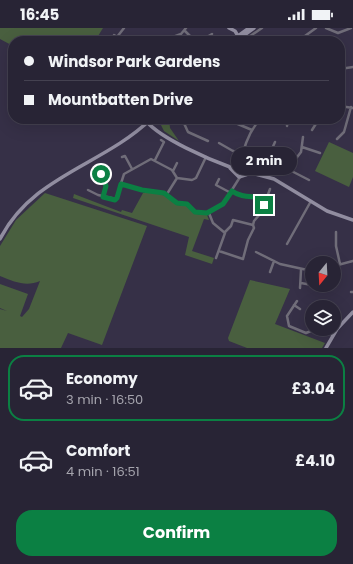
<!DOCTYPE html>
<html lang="en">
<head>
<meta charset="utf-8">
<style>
	body { margin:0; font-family:Poppins,sans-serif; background:#302c3d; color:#f1f3f6; height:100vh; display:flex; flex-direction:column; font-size:15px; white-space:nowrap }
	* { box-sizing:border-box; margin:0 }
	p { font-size:13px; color:#a5a4ad }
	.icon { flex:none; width:22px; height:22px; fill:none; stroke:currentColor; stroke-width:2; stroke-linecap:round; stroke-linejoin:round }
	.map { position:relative; height:320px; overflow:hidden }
	.drawer { display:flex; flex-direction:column; background:#282435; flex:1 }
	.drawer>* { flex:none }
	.hud { position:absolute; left:8px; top:8px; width:337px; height:88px; border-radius:16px; box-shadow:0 4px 16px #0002,0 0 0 1px #444150; display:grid; align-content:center; height:88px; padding:0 16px; background:#282435 }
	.needle { width:26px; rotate:198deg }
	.buttons { position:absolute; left:305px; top:228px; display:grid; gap:8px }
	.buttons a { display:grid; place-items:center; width:36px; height:36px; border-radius:50%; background:#282435; box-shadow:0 4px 16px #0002,0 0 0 1px #444150; font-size:20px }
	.end { position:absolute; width:18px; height:18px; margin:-9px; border:5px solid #0b8043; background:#fff; box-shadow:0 0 0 2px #fff }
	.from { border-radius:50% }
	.bubble { position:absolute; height:28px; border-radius:14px; background:#282435; box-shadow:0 4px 16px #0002,0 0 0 1px #444150; font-size:13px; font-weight:700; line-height:28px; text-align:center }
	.hud b { display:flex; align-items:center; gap:14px; height:38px; font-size:15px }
	.hud b+b { border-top:1px solid #444150 }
	.hud i { width:10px; height:10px; background:#f1f3f6 }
	ul { padding:7px 0 0; list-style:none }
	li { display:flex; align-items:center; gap:12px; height:66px; margin:0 8px 6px; padding:0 8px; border:2px solid transparent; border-radius:16px }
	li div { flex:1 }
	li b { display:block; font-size:15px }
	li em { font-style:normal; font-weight:700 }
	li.active { border-color:#0b8043 }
	li>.icon { width:36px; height:36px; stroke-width:1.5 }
	.action { display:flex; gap:8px; margin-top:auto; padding:8px 16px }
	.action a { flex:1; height:46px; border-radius:16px; background:#0b8043; color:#fff; font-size:16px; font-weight:700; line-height:46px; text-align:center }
	.status { display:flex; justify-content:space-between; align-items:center; height:28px; padding:0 20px; background:#282435; direction:ltr }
	.status svg { height:11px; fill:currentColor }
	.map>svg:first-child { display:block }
</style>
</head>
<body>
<div class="status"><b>16:45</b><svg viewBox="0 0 49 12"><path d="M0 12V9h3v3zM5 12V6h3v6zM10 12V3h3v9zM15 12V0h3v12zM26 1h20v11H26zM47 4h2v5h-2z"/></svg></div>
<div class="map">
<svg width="353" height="320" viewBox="0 0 353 320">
	<rect width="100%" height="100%" fill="#363047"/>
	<path fill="#495f3f" d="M0,0H103L95,13H13V18L0,11Z
		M158,91H169L170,100L179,113L164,103Z
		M329,114L353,125V149L349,159L315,143Z
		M45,165L147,198L102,317L68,305L61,320H0V281L7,283L0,280V256L28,266L20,288L22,289L29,281L40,253C26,259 15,254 0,248V218L16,192Z
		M143,165H155L166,168L177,177L187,178L196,186L207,187L209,192L204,191L192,223L214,230L212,236L185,227L189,209L73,170L74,166L121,184L122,182L132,185Z
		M250,252L290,261L275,296L325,315L322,320H247L229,313L228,310Z"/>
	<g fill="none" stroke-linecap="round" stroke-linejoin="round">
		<path stroke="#706d79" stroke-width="2.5" d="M326,0L338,5L351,0
			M185,3L195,13
			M114,7L121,11
			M117,9L124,0
			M162,13L181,6L186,0
			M200,13L212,6
			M243,13L262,0
			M298,13L316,0
			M340,41L353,39
			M340,78L353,80
			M182,91L188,104L208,113
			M226,91L252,102
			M287,98L288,91
			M312,102L319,91
			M337,111L344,104L351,79
			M219,115L233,123L244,125
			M302,119L320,125
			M243,128L274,134L309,152
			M122,129L125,128L132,141
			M155,132L164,114L161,112
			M267,132L275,114
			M97,138L100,137
			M94,140L97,138L106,156L103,169
			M243,141C240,124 249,104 260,91
			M288,141L301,124L303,109
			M173,143L177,135
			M219,151L216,157L231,165
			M121,156L142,162L163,165L177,175L188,177L195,184L207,185L223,176L240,149
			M88,162L98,167L116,171L124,146L151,131L172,142L177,150
			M232,163C243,171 254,167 266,171
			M167,166L177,150L192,152L196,150L206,129
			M209,185L213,195L225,205L216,230
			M253,197L254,193L261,185L270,161
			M336,204V218L340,236
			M287,216L311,173
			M219,223L243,231L248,212L254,200L253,197L233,192L231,198L225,204
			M256,224L280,236L312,243
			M334,238L353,233
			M270,244L274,233
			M301,255L312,257
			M300,260L301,242
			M351,264H353
			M297,273L287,288L289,298L306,305L316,301
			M294,277L300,281
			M320,301L333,307"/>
		<path stroke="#918da0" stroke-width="3.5" d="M229,0L235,3L238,8
			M231,13L249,0
			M236,13L254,0
			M147,94C162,111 208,131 230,139C235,141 240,139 244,143L274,151L327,183L353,192
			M230,140L239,149L251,145
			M0,211C33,147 102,138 151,91
			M326,320L337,301L353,284"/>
	</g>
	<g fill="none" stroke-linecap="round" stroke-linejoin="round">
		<path stroke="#0b8043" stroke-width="5" d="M101,146L106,158L103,169L115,172L117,170L121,156L142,162L164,165L177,175L187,176L195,184L207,185L223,176L232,163C243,171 254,167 266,171L264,177"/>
	</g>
</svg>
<div class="buttons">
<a><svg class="needle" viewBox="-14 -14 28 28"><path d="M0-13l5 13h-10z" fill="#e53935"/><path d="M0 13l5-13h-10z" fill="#a5a4ad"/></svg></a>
<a><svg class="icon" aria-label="layers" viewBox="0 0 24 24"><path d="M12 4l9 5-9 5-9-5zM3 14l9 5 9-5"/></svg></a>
</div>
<i class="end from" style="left:101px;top:146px"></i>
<i class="end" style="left:264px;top:177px"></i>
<div class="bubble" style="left:231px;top:119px;width:66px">2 min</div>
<div class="hud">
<b><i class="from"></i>Windsor Park Gardens</b>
<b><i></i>Mountbatten Drive</b>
</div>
</div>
<section class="drawer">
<ul>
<li class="active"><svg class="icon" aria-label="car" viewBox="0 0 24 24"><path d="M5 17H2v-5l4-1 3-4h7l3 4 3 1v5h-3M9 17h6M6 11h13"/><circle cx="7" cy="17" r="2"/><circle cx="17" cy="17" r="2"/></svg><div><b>Economy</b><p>3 min · 16:50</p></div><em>£3.04</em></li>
<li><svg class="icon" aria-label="car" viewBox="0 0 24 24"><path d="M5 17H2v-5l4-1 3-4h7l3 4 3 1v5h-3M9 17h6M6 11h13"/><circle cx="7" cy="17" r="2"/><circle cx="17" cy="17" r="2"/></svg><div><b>Comfort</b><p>4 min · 16:51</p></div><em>£4.10</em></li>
</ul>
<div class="action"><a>Confirm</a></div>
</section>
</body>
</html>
